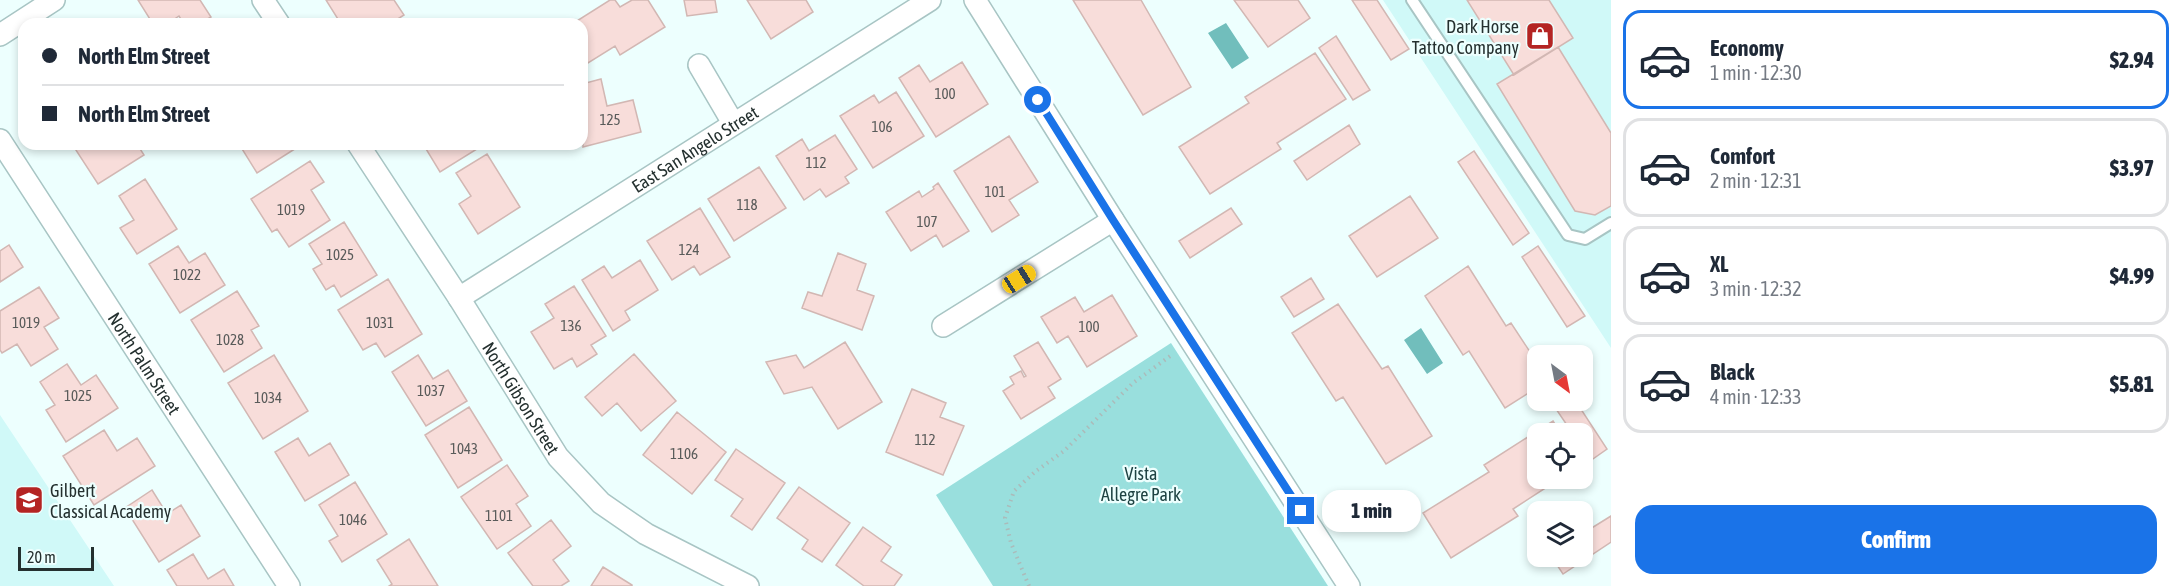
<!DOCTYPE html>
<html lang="en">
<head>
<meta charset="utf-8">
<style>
	body { margin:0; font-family:"Asap Condensed",sans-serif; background:#f2f2f3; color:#1f2937; height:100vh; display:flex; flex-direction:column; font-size:22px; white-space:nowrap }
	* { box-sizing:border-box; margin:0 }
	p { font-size:20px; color:#747a83 }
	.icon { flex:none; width:33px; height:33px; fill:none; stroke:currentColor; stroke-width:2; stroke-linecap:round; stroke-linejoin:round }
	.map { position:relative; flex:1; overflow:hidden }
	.side { display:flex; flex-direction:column; background:#fff; width:570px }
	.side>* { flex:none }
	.hud { position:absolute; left:18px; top:18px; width:570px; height:132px; border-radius:18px; box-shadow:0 3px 9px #0003; display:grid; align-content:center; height:132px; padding:0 24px; background:#fff }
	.needle { width:39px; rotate:148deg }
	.buttons { position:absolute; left:1527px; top:345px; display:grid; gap:12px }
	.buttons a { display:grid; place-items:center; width:66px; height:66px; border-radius:12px; background:#fff; box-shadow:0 3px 9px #0003; font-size:30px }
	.scale { position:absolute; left:18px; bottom:15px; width:76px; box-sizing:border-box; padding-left:6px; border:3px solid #24302f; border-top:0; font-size:16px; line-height:21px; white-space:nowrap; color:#24302f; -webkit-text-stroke:4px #edfffe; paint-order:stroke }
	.end { position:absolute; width:27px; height:27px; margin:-14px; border:8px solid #1a73e8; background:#fff; box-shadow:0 0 0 3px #fff }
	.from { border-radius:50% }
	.bubble { position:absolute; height:42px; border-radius:18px; background:#fff; box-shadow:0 3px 9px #0003; font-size:20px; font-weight:800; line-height:42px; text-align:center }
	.car { position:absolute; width:18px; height:36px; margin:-18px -9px; border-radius:8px; box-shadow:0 0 4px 2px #0007; background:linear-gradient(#f5c518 24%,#345 0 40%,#f5c518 0 76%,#345 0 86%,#f5c518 0) }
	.hud b { display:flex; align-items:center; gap:21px; height:57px; font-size:22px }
	.hud b+b { border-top:2px solid #e0e1e3 }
	.hud i { width:15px; height:15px; background:#1f2937 }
	ul { padding:10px 0 0; list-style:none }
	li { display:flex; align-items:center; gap:18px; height:99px; margin:0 12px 9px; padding:0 12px; border:3px solid #e0e1e3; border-radius:18px }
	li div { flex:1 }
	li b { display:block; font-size:22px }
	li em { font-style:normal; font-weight:800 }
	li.current { border-color:#1a73e8 }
	li>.icon { width:54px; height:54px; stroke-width:1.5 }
	.action { display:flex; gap:12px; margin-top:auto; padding:12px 24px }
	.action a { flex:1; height:69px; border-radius:18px; background:#1a73e8; color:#fff; font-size:24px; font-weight:800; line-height:69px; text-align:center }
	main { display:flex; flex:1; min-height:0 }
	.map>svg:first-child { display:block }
</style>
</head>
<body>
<main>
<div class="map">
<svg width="1611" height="586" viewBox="0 0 1611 586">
	<rect width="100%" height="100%" fill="#edfffe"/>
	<path fill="#d0f9f8" d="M1383,0H1611V348Z
		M0,415L114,586H0Z"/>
	<path fill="#99dfdd" d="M1171,343L1328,586H993L936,495Z"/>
	<path fill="#71bebc" d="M1226,23L1249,58L1232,69L1208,33Z
		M1421,328L1443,363L1427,374L1404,340Z"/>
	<path fill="#f8ddda" stroke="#d2b7b3" stroke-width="1.5" d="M138,0H200L211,17L199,24H184L179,16L167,24H153Z
		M326,0H394L404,15L390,24H341Z
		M610,0H615L620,7L632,0H648L665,27L620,55L615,46L588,63L582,53V24H572Z
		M684,0H715L717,12L687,16Z
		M747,0H806L813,12L771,39Z
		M1073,0H1141L1191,87L1143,115Z
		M1234,0H1298L1310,18L1268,47Z
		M1352,0H1377L1409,49L1391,60Z
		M1467,0H1549L1573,38L1514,75Z
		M1336,36L1370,90L1353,100L1319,48Z
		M1558,47L1611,133V206L1595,215L1575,211L1497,84Z
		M1315,53L1346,99L1277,143L1281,149L1210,194L1179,147L1249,103L1245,97Z
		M962,62L988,104L936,137L899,78L919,65L930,82Z
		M601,79L607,106L633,100L641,132L583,147L582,84Z
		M896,92L924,136L873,168L840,116L874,95L879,103Z
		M1349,125L1360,144L1307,180L1294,161Z
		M835,135L857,169L845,177L849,183L826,197L820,189L804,200L776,156L802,139L809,151Z
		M1009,136L1038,182L1009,200L1019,215L992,232L954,171Z
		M72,144H137L144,155L98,184Z
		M239,144H301V145L257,173Z
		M423,144H485L440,172Z
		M1474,151L1529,233L1513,245L1458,162Z
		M487,154L520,207L478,234L459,204L471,196L456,173Z
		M310,161L324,182L311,190L330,220L289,247L277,229L272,232L251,199Z
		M759,167L786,208L734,241L708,199Z
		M145,179L177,229L137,254L120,228L134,220L119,196Z
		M938,183L969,231L943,247L936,235L911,251L886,212L919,191L922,197L934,189L933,187Z
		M1410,196L1438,238L1377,277L1349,236Z
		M700,208L730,257L700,275L694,266L672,280L647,241Z
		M1231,208L1242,224L1190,258L1179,241Z
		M344,222L377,275L341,297L334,285L326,290L313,269L322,264L309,244Z
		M9,245L23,267L0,282V251Z
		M178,246L189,263L205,253L225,285L180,313L149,264Z
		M1538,246L1585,316L1567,327L1522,257Z
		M838,253L866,264L857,290L874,296L862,330L802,308L808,292L822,296Z
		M640,260L658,290L625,311L630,320L613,331L582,280L604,266L612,278Z
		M1468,266L1506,326L1511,323L1538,364V387L1505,408L1469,351L1463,355L1425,296Z
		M1311,278L1324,299L1294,317L1281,297Z
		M388,279L422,334L385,357L376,343L363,350L338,310Z
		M574,286L606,336L591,345L597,354L577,367L572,358L554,369L531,332L554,318L545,304Z
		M39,287L59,318L44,327L58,349L31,366L17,344L2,353L0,350V311Z
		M237,291L259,326L251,330L262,348L224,372L191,320Z
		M1112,295L1137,336L1087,367L1068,336L1057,343L1041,317L1075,297L1084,312Z
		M1338,304L1382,369L1388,366L1432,436L1386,464L1343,397L1336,401L1292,333Z
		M845,342L882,402L838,429L812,387L784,394L766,362L796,355L804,368Z
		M1038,342L1061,379L1048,387L1055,398L1021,419L1003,391L1014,384L1010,377L1021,371L1024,377L1026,376L1014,356Z
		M634,354L676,401L641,431L617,403L602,416L585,397Z
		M274,355L308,411L263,439L228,383Z
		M418,355L433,379L448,370L467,401L426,426L392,372Z
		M67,364L81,385L96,375L118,408L66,442L46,410L55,405L40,382Z
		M912,389L946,403L940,417L964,426L943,475L886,452Z
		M1569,400H1575L1607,449L1590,461L1582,449V434H1573L1556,409Z
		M469,407L502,460L458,488L425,435Z
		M677,412L726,452L692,494L643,455Z
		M1553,421L1561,434H1538V478H1561L1513,509L1518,516L1451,558L1423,513L1489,472L1484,465Z
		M104,430L117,451L137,438L155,466L94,505L63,456Z
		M298,438L309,456L330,443L349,475L305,501L275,452Z
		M736,449L785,483L752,530L731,516L743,499L715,480Z
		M507,465L528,496L516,504L531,526L497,549L461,497Z
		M355,482L387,534L342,562L329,541L338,536L319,505Z
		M799,487L850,523L822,562L802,549L808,540L777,518Z
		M152,490L167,514L181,505L200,536L159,562L125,508Z
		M1611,516V542L1563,574L1551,556H1582V534Z
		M551,520L571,546L553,560L569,581L561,586H533L508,553Z
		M863,527L891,547L881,561L902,575L894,586H864L836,565Z
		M409,539L438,586H389L392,584L377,560Z
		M193,554L208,579L224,569L234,586H177L167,570Z
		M603,567L632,585V586H591Z"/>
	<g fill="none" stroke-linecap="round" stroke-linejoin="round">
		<g stroke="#a8c5c4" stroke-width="14">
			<path id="lane" d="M1412,0L1568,235L1585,239L1611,223"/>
		</g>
		<g stroke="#a8c5c4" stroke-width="24">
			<g id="street">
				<path d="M263,0L279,24"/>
				<path d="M975,0L1113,220L1349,586"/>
				<path d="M0,35L54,0"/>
				<path d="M699,65L733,123"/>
				<path id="s1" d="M0,140L289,586"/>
				<path id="s2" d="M358,144L459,298L558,457L601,503L646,534L748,586"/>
				<path id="s3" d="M459,298L930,0"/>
				<path d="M943,326L1113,220"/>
			</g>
		</g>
		<path stroke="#abbbba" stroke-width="4" stroke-dasharray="1.5 4.5" stroke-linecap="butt" d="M1029,586L1011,543L1005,518L1014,491L1036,471L1064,451L1133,383L1173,354"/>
		<use href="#lane" stroke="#fff" stroke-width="10"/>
		<use href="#street" stroke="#fff" stroke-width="21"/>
	</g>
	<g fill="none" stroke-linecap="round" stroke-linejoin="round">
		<path stroke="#1a73e8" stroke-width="8" d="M1038,100L1113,220L1301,511"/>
	</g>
	<defs>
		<g id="shop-square" transform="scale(1.5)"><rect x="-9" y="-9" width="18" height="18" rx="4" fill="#b42423" stroke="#edfffe"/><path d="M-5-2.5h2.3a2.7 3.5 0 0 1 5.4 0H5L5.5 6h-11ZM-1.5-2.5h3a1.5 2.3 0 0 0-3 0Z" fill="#fff"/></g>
		<g id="school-square" transform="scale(1.5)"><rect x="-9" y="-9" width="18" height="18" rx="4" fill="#b42423" stroke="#edfffe"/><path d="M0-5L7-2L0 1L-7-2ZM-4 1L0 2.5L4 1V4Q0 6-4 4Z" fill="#fff"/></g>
	</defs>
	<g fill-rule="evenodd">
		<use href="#shop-square" x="1540" y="36"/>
		<use href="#school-square" x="29" y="500"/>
	</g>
	<g text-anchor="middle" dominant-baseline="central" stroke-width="4.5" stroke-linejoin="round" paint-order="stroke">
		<g font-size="15" fill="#595b5a">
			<text x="945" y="93">100</text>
			<text x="610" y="119">125</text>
			<text x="882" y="126">106</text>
			<text x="816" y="162">112</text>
			<text x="995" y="191">101</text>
			<text x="747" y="204">118</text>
			<text x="291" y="209">1019</text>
			<text x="927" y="221">107</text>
			<text x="689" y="249">124</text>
			<text x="340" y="254">1025</text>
			<text x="187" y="274">1022</text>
			<text x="26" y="322">1019</text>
			<text x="380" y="322">1031</text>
			<text x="571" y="325">136</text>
			<text x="1089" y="326">100</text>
			<text x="230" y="339">1028</text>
			<text x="431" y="390">1037</text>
			<text x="78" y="395">1025</text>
			<text x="268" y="397">1034</text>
			<text x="925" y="439">112</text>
			<text x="464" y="448">1043</text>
			<text x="684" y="453">1106</text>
			<text x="499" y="515">1101</text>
			<text x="353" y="519">1046</text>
		</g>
		<g font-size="18" fill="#24302f" stroke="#edfffe" text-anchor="end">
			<text x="1519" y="26">Dark Horse<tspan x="1519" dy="21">Tattoo Company</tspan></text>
			<text x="50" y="490" text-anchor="start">Gilbert<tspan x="50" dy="21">Classical Academy</tspan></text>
		</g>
		<g font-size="18" fill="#24302f" stroke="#edfffe">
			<text stroke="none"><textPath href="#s3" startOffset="279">East San Angelo Street</textPath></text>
			<text stroke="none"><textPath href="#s1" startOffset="266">North Palm Street</textPath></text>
			<text stroke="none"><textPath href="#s2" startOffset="302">North Gibson Street</textPath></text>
		</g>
		<g font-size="18" fill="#1e4343" stroke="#edfffe">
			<text x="1141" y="473">Vista<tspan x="1141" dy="21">Allegre Park</tspan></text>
		</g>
	</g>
</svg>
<div class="buttons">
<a><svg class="needle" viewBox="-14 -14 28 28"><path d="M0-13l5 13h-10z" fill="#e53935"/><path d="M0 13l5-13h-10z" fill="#747a83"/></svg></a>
<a><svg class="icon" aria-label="locate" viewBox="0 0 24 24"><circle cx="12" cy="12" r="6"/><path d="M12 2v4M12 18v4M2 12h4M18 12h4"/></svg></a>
<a><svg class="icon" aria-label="layers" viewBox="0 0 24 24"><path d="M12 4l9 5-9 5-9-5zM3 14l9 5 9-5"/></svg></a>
</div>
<div class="scale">20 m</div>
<i class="end from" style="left:1038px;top:100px"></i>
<i class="end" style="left:1301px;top:511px"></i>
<div class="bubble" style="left:1322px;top:490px;width:99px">1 min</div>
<i class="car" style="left:1019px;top:279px;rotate:58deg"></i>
<div class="hud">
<b><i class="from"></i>North Elm Street</b>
<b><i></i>North Elm Street</b>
</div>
</div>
<section class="side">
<ul>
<li class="current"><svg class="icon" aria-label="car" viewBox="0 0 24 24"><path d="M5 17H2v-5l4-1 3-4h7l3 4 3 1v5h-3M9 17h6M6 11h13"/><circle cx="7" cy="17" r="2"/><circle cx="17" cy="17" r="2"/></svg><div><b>Economy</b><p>1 min · 12:30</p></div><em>$2.94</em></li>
<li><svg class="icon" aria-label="car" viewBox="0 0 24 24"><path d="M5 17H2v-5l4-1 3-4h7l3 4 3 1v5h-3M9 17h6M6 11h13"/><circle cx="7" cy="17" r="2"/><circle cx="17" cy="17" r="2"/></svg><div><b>Comfort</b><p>2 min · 12:31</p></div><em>$3.97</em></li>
<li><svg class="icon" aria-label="car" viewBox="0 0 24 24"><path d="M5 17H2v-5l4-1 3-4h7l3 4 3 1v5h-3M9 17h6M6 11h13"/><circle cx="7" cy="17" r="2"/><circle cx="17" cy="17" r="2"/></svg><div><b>XL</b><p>3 min · 12:32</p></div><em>$4.99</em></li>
<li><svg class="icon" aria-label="car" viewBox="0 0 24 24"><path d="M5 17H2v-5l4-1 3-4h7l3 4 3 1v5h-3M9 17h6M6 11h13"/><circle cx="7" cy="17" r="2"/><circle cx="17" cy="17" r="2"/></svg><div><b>Black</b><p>4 min · 12:33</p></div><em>$5.81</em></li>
</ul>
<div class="action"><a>Confirm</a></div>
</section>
</main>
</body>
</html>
